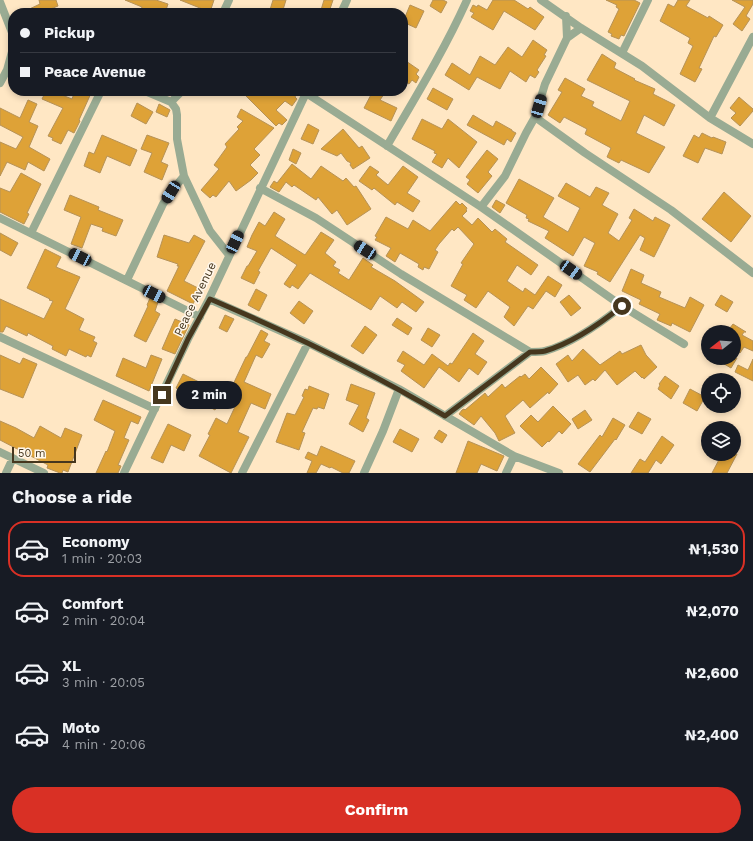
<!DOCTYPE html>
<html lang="en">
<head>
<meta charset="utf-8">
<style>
	body { margin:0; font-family:"Work Sans",sans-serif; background:#242831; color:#f1f3f6; height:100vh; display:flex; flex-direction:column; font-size:15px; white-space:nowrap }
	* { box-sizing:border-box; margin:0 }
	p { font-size:13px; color:#9ea1a6 }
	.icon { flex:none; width:22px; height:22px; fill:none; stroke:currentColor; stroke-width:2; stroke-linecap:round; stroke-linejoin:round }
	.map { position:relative; height:473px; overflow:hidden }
	.side { display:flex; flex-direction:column; background:#171b24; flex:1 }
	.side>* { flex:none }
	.banner { position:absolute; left:8px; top:8px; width:400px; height:88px; border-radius:16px; box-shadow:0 2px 6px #0003; display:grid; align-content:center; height:88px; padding:0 12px; background:#171b24 }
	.needle { width:26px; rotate:253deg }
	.controls { position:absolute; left:701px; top:325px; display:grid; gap:8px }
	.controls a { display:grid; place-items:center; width:40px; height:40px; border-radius:50%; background:#171b24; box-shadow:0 2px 6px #0003; font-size:20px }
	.scale { position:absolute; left:12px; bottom:10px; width:64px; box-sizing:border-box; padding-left:4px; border:2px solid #46371e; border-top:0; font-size:11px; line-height:14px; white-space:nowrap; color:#46371e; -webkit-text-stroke:3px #fff7eb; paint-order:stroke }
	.end { position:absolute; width:18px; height:18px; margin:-9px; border:5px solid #46371e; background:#fff; box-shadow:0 0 0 2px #fff }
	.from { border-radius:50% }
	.bubble { position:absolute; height:28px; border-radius:14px; background:#171b24; box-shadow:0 2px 6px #0003; font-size:13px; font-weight:700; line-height:28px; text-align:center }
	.car { position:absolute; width:12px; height:24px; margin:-12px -6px; border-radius:5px; box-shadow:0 0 3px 1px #0007; background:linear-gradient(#222 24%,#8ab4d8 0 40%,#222 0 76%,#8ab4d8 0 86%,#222 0) }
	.banner b { display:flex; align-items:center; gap:14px; height:38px; font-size:15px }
	.banner b+b { border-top:1px solid #363941 }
	.banner i { width:10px; height:10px; background:#f1f3f6 }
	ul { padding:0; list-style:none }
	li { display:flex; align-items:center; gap:12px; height:56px; margin:0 8px 6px; padding:0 4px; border:2px solid transparent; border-radius:16px }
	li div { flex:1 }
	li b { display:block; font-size:15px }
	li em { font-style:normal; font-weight:700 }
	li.selected { border-color:#d93025 }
	li>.icon { width:36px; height:36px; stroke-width:1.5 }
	h2 { padding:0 12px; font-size:18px; line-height:48px }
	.button { display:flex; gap:8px; margin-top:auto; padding:8px 12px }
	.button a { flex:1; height:46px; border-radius:24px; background:#d93025; color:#fff; font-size:16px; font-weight:700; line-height:46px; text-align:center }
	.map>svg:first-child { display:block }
</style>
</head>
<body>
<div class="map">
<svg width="753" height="473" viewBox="0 0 753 473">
	<rect width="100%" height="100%" fill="#ffe7c4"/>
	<path fill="#dea237" stroke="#b69257" d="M39,0H56L58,6L41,13H21L40,4Z
		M125,0H156L168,4L165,13H140L142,7Z
		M180,0H214L210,12Z
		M273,0H286L282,13H269Z
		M324,0H333L329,12L321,10Z
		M433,0H443L447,2L441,13L430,6Z
		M493,0H514L528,9L530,7L544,17L535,30L504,11L493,30L471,17L474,13L470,11L473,5L477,7L478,5L487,10Z
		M606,0H634L640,3L624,36L621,35L619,39L611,36L612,34L608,32L619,9L616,7L617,5Z
		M678,0H690L686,6L708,18L709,16L723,25L716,37L714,36L699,68L702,69L695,82L680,74L693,46L688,43L690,38L660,21L668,4L674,7Z
		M732,0H753V4L746,16L750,19L742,31L733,24L745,7Z
		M410,5L424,11L416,28L403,22Z
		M533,40L547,50L544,55L546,56L537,70L539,72L535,78L530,75L526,82L510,71L500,89L477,77L469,90L445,75L452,63L470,75L480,56L495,65L508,47L522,57Z
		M602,54L616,63L614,68L635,79L634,80L655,89L653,94L675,105L664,126L644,115L636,133L665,147L649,173L621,160L619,163L607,157L611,148L585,134L587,129L564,117L560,123L548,115L562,92L558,90L565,78L585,89L581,96L594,102L592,106L621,121L630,101L587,80Z
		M403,59L419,70L416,74L419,77L416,83L412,80L409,84L403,80Z
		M433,88L453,99L447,110L427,99Z
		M46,91H52L72,99L75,91H92L79,120L80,121L74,133L68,130L61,144L52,140L53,138L48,136L63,108L42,99Z
		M241,91H298L295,97L297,99L292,106L285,101L276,110L287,120L282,125L279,123L276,126Z
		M373,91H386L380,100L397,108L391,121L364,108Z
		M739,97L753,109V111L740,126L731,118L736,113L730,108Z
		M28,100L37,104L29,122L38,126L29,147L50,159L44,171L28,162L25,170L7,162L0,176V142L16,149L23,137L0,125V108L20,118Z
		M137,103L153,112L146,124L131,116Z
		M159,104L170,110L167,117L156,112Z
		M241,109L274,128L254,149L260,155L250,165L258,173L251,180L236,191L229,181L216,197L213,195L210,198L201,190L219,169L214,165L227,147L225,144L239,129L237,127L243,121L237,117Z
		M473,115L493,127L496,121L512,130V131L516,133L511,142L507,139L504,145L467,125Z
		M422,119L442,129L448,119L477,142L459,168L448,158L442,168L432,162L437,154L434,153L435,151L412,139Z
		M308,124L319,130L313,144L301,139Z
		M343,129L359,148L362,146L370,158L353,169L350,165L351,163L347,161L341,153L337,156L321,149Z
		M702,133L712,138L713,137L726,142L722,154L705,148L698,163L683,156L694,135L699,138Z
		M102,135L137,150L130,166L107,156L100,173L84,166L89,152L94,154Z
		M147,135L169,143L161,162L168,165L162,180L144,172L152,153L141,149Z
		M293,149L301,153L296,164L289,160Z
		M487,150L498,159L488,172L492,176L478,193L467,184L470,180L466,177Z
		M292,164L311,179L321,166L343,181L346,178L354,187L356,186L371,209L347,225L337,210L332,214L318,197L316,200L294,185L292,187L286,182L279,192L270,187L274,181L277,183Z
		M370,166L379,172L376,175L388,185L403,166L418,177L407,193L420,201L413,212L397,202L395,205L374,188L372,190L359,181Z
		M21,173L41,184L27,213L29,214L24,224L0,212V188L10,192Z
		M519,179L554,198L543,217L568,232L580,208L558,196L566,183L590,197L596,187L609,193L602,205L618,214L608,233L619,241L632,220L629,218L634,209L653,221L655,217L670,225L654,257L640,250L645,238L640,235L610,282L597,274L598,272L584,266L595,243L584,237L573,256L545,238L549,231L528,221L529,219L526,218L527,215L506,203Z
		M724,192L751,216L731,242L702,219Z
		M70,195L99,207L98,210L123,220L116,236L102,231L103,228L91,224L82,248L71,244L81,217L64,210Z
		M496,200L505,205L500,213L492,207Z
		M456,201L460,205L462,203L467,208L466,210L467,211L462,216L472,225L478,218L492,232L495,229L507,239L505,242L538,265L531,275L517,265L507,281L523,292L525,288L535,295L548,276L562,285L555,297L546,291L533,309L528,306L514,326L504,317L510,307L488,291L476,308L464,300L467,295L451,286L463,264L461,263L474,244L458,227L454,231L452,229L439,244L435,250L438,252L429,269L424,267L423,270L418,267L419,264L400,253L395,262L386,256L391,248L375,240L377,237L375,236L386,217L408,229L413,220L430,231Z
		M274,212L285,219L275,236L305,255L321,232L334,240L325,253L336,262L333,266L340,270L338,273L349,280L363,258L373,265L371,267L395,281L424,302L416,312L402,302L397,308L380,296L371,310L310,273L298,289L292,285L290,288L284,284L297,265L271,248L258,271L260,272L254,284L241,278L247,266H248L257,251L247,247L252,235L259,222L265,226Z
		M0,233L18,243L11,256L0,250Z
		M164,235L189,243L194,235L205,241L184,281L200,289L193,304L167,291L179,266H177L178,264L157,257Z
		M45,249L61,257L56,267L80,277L65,309L84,319L79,330L95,337L93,341L97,343L91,357L87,355L86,357L69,349L66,356L52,349L53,346L28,333L27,336L6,326L3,332H0V299L44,319L53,301L49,300L50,299L27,288Z
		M631,269L644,275L641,283L661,292L659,297L685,308L690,297L704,305L690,332L672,323L671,326L657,320L660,314L639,304L641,300L622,291Z
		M256,289L267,295L259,311L248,305Z
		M569,295L581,308L571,316L560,302Z
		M721,295L733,302L727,312L715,305Z
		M150,298L158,302L155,311L160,314L146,342L134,336L148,306L147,305Z
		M299,301L313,311L304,324L290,313Z
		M225,315L234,319L227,332L219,328Z
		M397,318L412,328L408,335L392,325Z
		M175,319L189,325L175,354L162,349Z
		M733,324L746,332H744L742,335L753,341V351L744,347L740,353L734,349V332H727Z
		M365,326L377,335L363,354L351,346Z
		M428,328L440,335L432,347L421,340Z
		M261,330L268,334L264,341L270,344L262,358L256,355L244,382L271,394L265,409L251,403L238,432L249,437L231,473L199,456L210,435L208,434L216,418L227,424L239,398L229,393L246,357H247Z
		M473,333L484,341L475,354L487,362L478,375L469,368L459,382L439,367L424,388L401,371L405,365L397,361L403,351L424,365L432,354L448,366L450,363L452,364Z
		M641,345L646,355L657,367L644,379L643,377L642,378L635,371L617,385L605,370L595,381L593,379L585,385L578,375L568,382L556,364L568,355L572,361L583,349L600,365L620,351L622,354Z
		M0,355L20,364L23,358L37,364L23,398L0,389Z
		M151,355L162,359L149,391L116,376L123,358L146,368Z
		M714,358H737L731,368Z
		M753,359V381L735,372L738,365L748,370Z
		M541,367L558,384L549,394L548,392L530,408L523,400L505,416L515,433L499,441L495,433L481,416L474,425L459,414L462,410L464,409L465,410L485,393L488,397L502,384L505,388L520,376L521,377L525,374L529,379Z
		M183,374L223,394L215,410L176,388Z
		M665,376L679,386L671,399L658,389L660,385L659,384Z
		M351,384L375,393L366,418L369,420L363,432L349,424L359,405L346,400Z
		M309,386L329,394L324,409L318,407L317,409L313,408L302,432L305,433L299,450L276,442L287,413L295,415L304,397L302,396L305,389L308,390Z
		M690,389L705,397L697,411L683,403Z
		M103,400L141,417L138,424L131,421L124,438L129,440L118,465L121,466L118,473H96L106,451L107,452L115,431L94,420Z
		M553,406L571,424L562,434L559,431L549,442L548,441L542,447L520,426L531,415L538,422Z
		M585,410L592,420L578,429L572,419Z
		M638,412L651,419L642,434L629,427Z
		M613,418L625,425L616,440L615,439L590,472L578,464L600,435L602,437Z
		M0,421L16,428L34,438L40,426L61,438L65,428L82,435L68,472L63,470L62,473H60L47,468L48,465L0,440Z
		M168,424L191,435L184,451L171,445L163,463L151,458Z
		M400,429L419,439L412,452L393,442Z
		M439,430L447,435L442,443L434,438Z
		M662,436L674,445L661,464L656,460L648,473H631L640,459L645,462Z
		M468,441L504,456L497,471L481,464L477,473H456Z
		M321,446L355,461L349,473H343L331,467L330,468L321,464L316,473H307L312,461L305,458L308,452L317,456Z
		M722,454H737L727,473H712Z"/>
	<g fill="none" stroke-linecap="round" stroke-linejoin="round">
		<path stroke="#99ab93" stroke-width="8" d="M541,0L581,28L642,66L710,118L753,144
			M0,2L13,35
			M223,13L229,0
			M341,13L347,0
			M567,38L581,28
			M622,53L648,0
			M0,83L7,70L13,48
			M145,91L171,102L176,109L177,115V139L184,176L210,231L229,255
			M306,93L481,207L622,306L684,344
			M171,102L182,91
			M535,117L585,153L671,210L753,273
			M710,118L753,37
			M387,146C415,98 444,51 467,0
			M260,188L316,218L401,274L530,352
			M481,207L505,176L526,133L535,117L545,84L567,38L566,16
			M0,218L200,317
			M31,233L101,91
			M127,280L163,204L171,192L184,176
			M209,299L308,343L399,389L514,456L559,473
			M0,337L155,409
			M445,416L530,352C535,352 541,352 545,351C571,344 602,322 622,306
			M0,452L44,473
			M6,473L13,458
			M124,473L188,339L209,299L307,91
			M242,473L308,343
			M364,473L383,431L399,389
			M506,473L514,456"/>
	</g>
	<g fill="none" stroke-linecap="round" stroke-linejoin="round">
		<path stroke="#46371e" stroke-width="5" d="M162,395L188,339L210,299C290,333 369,371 445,416L530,352C535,352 541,352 545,351C572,343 601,323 622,306"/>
	</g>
	<g text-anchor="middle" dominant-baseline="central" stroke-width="3" stroke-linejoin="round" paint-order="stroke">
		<g font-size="12" fill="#46371e" stroke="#fff7eb">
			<text transform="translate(195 299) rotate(-64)">Peace Avenue</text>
		</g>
	</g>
</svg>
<div class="controls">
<a><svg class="needle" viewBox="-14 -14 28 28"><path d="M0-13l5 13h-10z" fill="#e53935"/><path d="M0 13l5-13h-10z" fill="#9ea1a6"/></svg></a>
<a><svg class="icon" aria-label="locate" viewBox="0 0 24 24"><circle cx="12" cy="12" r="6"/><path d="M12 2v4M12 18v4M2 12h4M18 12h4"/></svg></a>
<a><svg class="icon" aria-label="layers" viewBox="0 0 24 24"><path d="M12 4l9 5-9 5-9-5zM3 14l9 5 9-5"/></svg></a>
</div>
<div class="scale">50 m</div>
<i class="end from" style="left:622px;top:306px"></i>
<i class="end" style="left:162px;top:395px"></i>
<div class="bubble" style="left:176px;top:381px;width:66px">2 min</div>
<i class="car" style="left:539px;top:106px;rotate:16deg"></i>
<i class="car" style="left:171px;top:192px;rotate:212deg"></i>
<i class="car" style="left:235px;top:242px;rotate:25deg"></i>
<i class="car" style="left:365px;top:250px;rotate:303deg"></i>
<i class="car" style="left:80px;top:257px;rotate:297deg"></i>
<i class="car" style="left:571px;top:270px;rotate:125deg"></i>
<i class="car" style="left:154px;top:294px;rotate:117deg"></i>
<div class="banner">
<b><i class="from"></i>Pickup</b>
<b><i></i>Peace Avenue</b>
</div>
</div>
<section class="side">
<h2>Choose a ride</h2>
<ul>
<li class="selected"><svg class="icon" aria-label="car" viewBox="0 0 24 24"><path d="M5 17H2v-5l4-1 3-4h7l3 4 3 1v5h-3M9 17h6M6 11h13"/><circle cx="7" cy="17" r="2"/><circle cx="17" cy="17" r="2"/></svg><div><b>Economy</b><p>1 min · 20:03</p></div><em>₦1,530</em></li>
<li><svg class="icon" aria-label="car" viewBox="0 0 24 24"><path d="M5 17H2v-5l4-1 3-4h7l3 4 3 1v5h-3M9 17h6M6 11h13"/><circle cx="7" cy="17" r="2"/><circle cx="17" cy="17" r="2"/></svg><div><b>Comfort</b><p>2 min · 20:04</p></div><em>₦2,070</em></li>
<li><svg class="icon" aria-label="car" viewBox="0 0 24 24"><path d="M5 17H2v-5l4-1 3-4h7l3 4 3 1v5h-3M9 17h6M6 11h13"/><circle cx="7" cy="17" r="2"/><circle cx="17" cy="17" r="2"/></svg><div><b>XL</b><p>3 min · 20:05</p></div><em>₦2,600</em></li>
<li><svg class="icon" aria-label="car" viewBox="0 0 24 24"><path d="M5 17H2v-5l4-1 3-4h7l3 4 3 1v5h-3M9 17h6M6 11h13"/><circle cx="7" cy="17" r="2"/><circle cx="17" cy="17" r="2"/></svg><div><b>Moto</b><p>4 min · 20:06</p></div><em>₦2,400</em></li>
</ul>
<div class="button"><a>Confirm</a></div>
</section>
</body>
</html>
